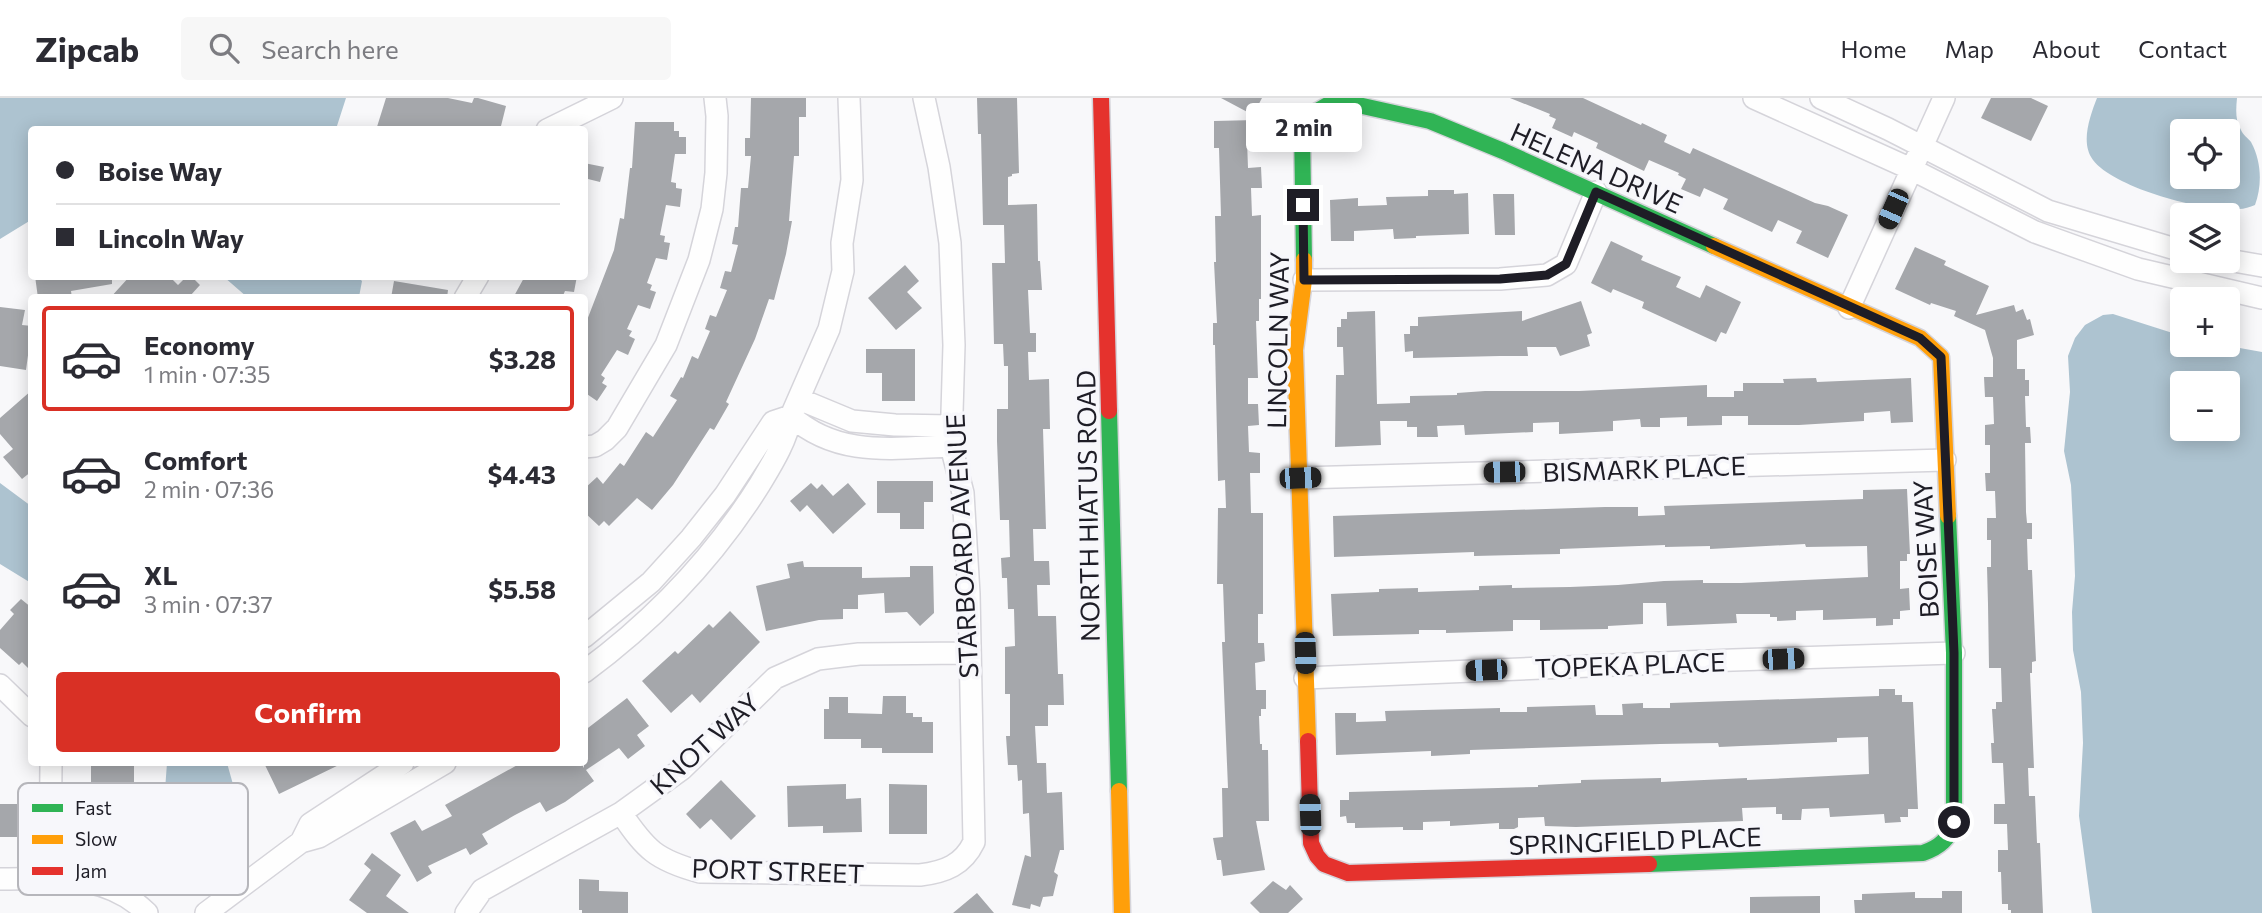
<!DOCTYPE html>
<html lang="en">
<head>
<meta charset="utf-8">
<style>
	body { margin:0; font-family:Commissioner,sans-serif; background:#f7f7f7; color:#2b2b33; height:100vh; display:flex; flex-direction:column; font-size:26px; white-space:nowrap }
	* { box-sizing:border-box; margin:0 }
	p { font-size:23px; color:#7c7c81 }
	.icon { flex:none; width:38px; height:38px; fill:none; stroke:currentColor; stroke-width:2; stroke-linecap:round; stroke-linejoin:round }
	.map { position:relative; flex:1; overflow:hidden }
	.panel { position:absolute; left:28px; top:196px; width:560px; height:472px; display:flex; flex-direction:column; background:#fff; border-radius:7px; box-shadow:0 4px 18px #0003 }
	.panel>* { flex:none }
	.hud { position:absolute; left:28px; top:28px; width:560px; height:154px; border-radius:7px; box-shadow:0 4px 18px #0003; display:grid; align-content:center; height:154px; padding:0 28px; background:#fff }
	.fabs { position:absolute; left:2170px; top:21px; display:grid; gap:14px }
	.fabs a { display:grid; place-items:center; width:70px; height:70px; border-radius:7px; background:#fff; box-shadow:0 4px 18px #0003; font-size:35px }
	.end { position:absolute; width:32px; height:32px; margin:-16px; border:9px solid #1e1d26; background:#fff; box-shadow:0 0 0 4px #fff }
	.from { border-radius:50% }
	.bubble { position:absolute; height:49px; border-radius:7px; background:#fff; box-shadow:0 4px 18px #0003; font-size:23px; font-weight:700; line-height:49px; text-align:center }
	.car { position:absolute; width:21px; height:42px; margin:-21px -10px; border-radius:9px; box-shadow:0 0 5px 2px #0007; background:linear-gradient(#222 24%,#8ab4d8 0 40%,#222 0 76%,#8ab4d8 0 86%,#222 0) }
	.hud b { display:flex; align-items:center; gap:24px; height:66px; font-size:26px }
	.hud b+b { border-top:2px solid #e1e1e2 }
	.hud i { width:18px; height:18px; background:#2b2b33 }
	ul { padding:12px 0 0; list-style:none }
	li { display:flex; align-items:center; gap:21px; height:105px; margin:0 14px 10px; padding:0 14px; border:4px solid transparent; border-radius:7px }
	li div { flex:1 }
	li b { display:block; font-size:26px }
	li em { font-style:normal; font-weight:700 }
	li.on { border-color:#d93025 }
	li>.icon { width:63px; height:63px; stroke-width:1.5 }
	.button { display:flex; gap:14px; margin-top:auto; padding:14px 28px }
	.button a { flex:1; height:80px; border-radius:7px; background:#d93025; color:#fff; font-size:28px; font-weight:700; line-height:80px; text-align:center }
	header { display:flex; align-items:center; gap:42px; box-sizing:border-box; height:98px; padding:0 35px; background:#fff; border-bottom:2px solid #e1e1e2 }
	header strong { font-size:33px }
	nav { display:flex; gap:38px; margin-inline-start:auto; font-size:24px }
	.search { width:490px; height:63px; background:#f7f7f7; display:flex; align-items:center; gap:18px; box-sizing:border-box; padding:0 24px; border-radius:7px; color:#7c7c81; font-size:26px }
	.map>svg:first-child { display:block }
</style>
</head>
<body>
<header>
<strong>Zipcab</strong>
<div class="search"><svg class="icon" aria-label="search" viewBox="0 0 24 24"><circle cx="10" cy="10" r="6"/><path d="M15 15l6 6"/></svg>Search here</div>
<nav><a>Home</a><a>Map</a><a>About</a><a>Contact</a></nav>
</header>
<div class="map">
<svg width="2262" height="815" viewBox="0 0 2262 815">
	<rect width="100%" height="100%" fill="#f8f8fa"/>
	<path fill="#adc3d0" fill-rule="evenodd" d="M0,0H346L336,31L32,32L31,122L0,141Z
		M2097,0H2237C2236,11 2235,22 2241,32C2243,37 2248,40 2251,44C2262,64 2262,88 2255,107C2250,109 2244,111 2239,111C2204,114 2114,90 2093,62C2080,45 2090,18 2097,0ZM2182,33H2228V79H2182Z
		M357,178L362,183L359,199H247L224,179Z
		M2113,216L2182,238V247H2223L2262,254V815H2092L2079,718L2083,645L2081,594L2073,552L2072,514L2075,478L2074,448L2071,387L2064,353L2070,294L2068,258L2075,240L2085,227L2103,217ZM2228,285V331H2182V285Z
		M0,385L31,408V485L0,466Z
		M167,665H227L236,697L223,717L195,715L165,692Z"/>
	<path fill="#a5a7ab" d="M386,0H448L472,5L474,0H478L506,8L500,32H376Z
		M751,0H806V19H799V58H794L789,123H792L786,156L774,202L769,201L755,241L726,304L729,306L714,332L710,330L673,387L652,412L637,400L609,428L604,423L599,428L584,414V391L597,379L603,386L620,365L624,368L646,334L653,339L677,302L670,298L681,279L683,280L692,258L698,261L710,233L705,231L710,217L716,219L727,192L720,190L725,173L731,174L738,147L732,146L735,129H738L741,90H748L751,58H745V40H750Z
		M977,0H1017L1019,75L1012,76V78L1008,79V107L1037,106L1038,163H1040L1042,192H1028L1030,235H1036V254H1028L1029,282L1049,281L1050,331H1043L1046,431H1033L1034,463H1049L1050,487H1037L1038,518H1056L1058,576H1063L1064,607H1048V628H1035L1037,665H1046L1047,695L1062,694L1064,752H1060L1054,774L1058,777L1053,798L1043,799L1040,809L1031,806L1030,811L1012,807L1025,757L1031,759L1029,715L1023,716L1022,682L1018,683L1017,667H1008L1006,638H1010V596H1005V549L1015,548L1014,511H1008L1007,480H1002L1001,460L1010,459L1009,422H1000L997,343V311H1008V268H1004L1003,246H994L992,165H1005L1004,127H983L981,36H978Z
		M1221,0H1262L1253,17Z
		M1510,0H1583L1641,27L1642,25L1667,37L1664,44L1690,56L1693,50L1815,105L1828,108L1848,117L1828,160L1796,145L1802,133L1778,122L1772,134L1723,111L1728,101L1704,90L1700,99L1681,91L1686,81L1678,77L1679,75L1649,62L1644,73L1596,50L1598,45L1574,34L1572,39L1552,30L1556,21L1549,18L1550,16Z
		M1991,0H2031L2048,8L2031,43L1981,20Z
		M1256,22L1257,43H1247L1248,70L1261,69L1262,90H1251L1252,118L1261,117V201H1259V223H1256L1258,280H1248V306H1258L1259,327L1248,328L1249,354L1260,355V375H1250L1251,415H1263V516H1258V545H1264L1265,563L1255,565L1256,592H1266V611H1261V618H1259L1260,646H1262V652H1268L1269,723H1256L1265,772L1223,778L1221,762H1217L1213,740L1223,739L1222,690H1228L1222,544H1225L1223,486H1217L1218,410H1226L1225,382L1218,383L1215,247H1213V225H1217L1214,164H1216L1215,118H1221L1219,50H1214V23Z
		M635,24H674V33H679V39H686V56H675L671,84L676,85V90L682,91L680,109L666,107L660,137L665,138L664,144L670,145L667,162L656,160L647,185L652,187L650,192L656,194L650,211L638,207L627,231L632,233L629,238L635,241L628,257L617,252L601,277L605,280L602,285L607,288L597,303L584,294V230L614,152L620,120L624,121L630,70H632Z
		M584,65L604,69L600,84L584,80Z
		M1428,92H1454V96L1468,95L1469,136L1416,138V140L1394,141L1393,131L1354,133V143H1331L1330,102L1358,100V108L1387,107L1386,99L1428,98Z
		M1493,96H1514L1515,137H1495Z
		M1611,143L1643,158L1641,162L1681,179L1676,189L1700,200L1706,187L1741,204L1726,236L1721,234L1716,244L1642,210L1644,204L1613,191L1611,195L1591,185Z
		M1915,149L1946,163L1944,167L1989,188L1976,217L2014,207L2016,214L2023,211L2027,222L2030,221L2034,237L2017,242V271H2025V282H2029V298H2025L2026,329H2030L2031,345H2025L2026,414L2027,425H2032V441H2027L2028,472H2032L2036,563L2032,564V575H2030L2034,670H2028L2029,698H2035L2037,745H2040L2043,815H2011V812H2008V806H2002L2001,774H1998V752H2008L2007,726H1994V706H2005L2003,665H1992L1991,645H1994L1992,611H1996V604H2002L2001,570H1989L1988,506L1987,469H1991V442H1987V420H1996L1995,393H1986L1985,375H1990V347H1985V327L1994,326L1993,299H1985L1984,279H1993V260L1985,232L1954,218L1956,213L1931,205L1930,207L1895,191Z
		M905,167L919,183L907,194L922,210L896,232L868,200Z
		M35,178H112V186L71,193L72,200H38Z
		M130,178H169L178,187L187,178H191L200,187L190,198L191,200H110Z
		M525,178H577L574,194L565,193L562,200H513Z
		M394,183L448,192L447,200H391Z
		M1581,203L1592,235L1587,237L1590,248L1560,258L1556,249H1527L1528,258H1500L1413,260V253L1405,254L1404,236H1410V228H1418V219L1522,213V223Z
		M0,209L25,212L22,227L32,228L26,272L0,268Z
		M1375,213L1377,306L1410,305V298L1457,297V295L1485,293H1579L1707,287V299H1734V293H1743V285H1784L1783,281L1816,280L1817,284L1911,280L1913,324L1891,325L1890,313L1864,315V323L1799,327H1748V318H1722V327L1687,328V319L1660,320V329H1641L1640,321L1613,323V333L1559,336V324L1533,325V334L1465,337L1464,327L1437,328L1438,339H1417V329H1407V323H1380L1381,347L1335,349L1336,277H1344L1343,249H1337V229H1341V221H1347V214Z
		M866,251H915V303H882V275H866Z
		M32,292V373L22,381L3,359L13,351L0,336V320Z
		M877,383H933V404H924V431H900V415H877Z
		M811,385L817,391L822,386L833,398L848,385L866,406L833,436L807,407L800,414L790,403Z
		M1907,391L1910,456H1907V463H1900V491L1909,490L1910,512L1900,513V521H1893V527L1876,528V520L1823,522V512L1796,513V522L1777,523V519H1770V516H1736L1737,525L1667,528L1666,505H1643V526L1608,528V531L1540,532V522H1513V533L1446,535V532H1419V536L1333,538L1331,496L1379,494V491L1418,490V494L1479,492V488L1512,487V490L1570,489L1618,487L1664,483L1703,482V485H1741L1868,479L1867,448L1806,449L1805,446L1710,451V448L1665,449V447L1560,451V456L1474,458V454L1334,459L1333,418L1605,409H1638V418L1665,417L1664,408L1863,401V392Z
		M803,463L804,469H862V480L910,479V468H933L934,515L920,528L907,514L885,515L884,495L858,497V511H843V521L819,522L766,533L756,488L790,480L787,466Z
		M21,501L32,510V574L22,564L19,567L0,550V532L14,516L10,512Z
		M730,513L760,544L700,605L692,596L671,615L642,583L675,553L678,556L709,526L713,530Z
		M1879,591H1895V597H1902V604H1913L1918,711H1908V719H1900L1901,724L1885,725L1884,716L1830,719L1829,710L1802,711L1801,722H1782V716H1776V709L1742,710L1743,723L1576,729L1545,728L1544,719L1518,720V729L1514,731H1499V725L1450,728V723L1423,724V732H1403V729L1355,730V725H1347L1346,718L1340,719V702H1349V694L1538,689V687L1581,685V682L1661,680V684L1747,680V682L1869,676L1868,639L1837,640V644L1741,648L1719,649L1718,645L1660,646L1470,652V656L1431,658V653L1336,657L1335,615H1356V624L1386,623L1385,613L1500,610V614H1527V609L1595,607L1596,617H1623L1622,606L1643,605V610H1670V605L1879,598Z
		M883,598H906V615H913V619H922V624H933V655H882V650H861V641H824V611H829V599H848V615L882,616Z
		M627,600L649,628L637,637L645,648L628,661L619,650L586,672L594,683L565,704L546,714L540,704L515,717L482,736L488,746L470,757L466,750L428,768L432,775L417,784L390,735L415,722L422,733L452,718L445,707L521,665H581L584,670V633Z
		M91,665H134V687H91Z
		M264,665H343L279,696Z
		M721,682L756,718L731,742L711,721L700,731L686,716Z
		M846,686V701L861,700L862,734L823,735V728L788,729L787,688Z
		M889,686L927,687V736H889Z
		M0,706H17V739H0Z
		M372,755L401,777L386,798L409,815H367L349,802L371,772L364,766Z
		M579,781L599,782V793L628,794V815H582V812H579Z
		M1273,783L1286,792L1290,787L1303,801L1288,815H1260L1250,805Z
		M1942,793H1962V815H1855L1854,802H1862V796L1915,794V800H1942Z
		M977,795L994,815H953Z
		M1820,798V815H1750V799Z"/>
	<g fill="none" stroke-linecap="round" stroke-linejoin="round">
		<g stroke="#d5d4da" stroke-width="24">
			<path id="street" d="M1754,0L1911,71L2035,134L2138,171L2262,200
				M1821,0L1888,31L2048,113L2182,153
				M547,32L612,0
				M2228,162L2262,168
				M1304,182L1500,181L1547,177L1566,166L1596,94
				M465,200L478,178
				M1849,210L1944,0
				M799,301L852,323L895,327L952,328
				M791,318C838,360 894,350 951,348
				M584,349L595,348L605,342L617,330L666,247L699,162L712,111L716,75L717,18L715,0
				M1300,380L1945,362
				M584,539L651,484L691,440L725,397L773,324L791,318
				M584,574C656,521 713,461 760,386C772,366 787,342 791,318L829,231L843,173L842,145L852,82L849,0
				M1305,580L1733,562L1954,555
				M0,587L32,618
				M621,715C646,752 656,762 700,774L920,777C945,774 963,767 974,744L969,496L963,395L951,348L954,247L950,145L939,69L924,0
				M301,744L310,726L403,665
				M0,781C54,781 106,774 147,815
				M50,781L51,665
				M206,815L301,744L319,739L445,665
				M466,815L482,792L621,715L682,671L775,580L818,561L859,556L969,555"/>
		</g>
		<g stroke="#d5d4da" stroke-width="19">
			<path id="fast" d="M1331,5H1349L1430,23L1503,53L1714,148
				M1304,162L1302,31L1314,15L1331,5
				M1109,313L1119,693
				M1649,766L1923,755C1940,749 1949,741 1954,724V555L1948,418"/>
		</g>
		<g stroke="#d5d4da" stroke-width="19">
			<path id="slow" d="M1714,148L1920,240L1941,259L1948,418
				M1304,162V182L1295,252L1308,643
				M1119,693L1122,815"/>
		</g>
		<g stroke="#d5d4da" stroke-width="19">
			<path id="jam" d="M1101,0L1109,313
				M1308,643L1311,745L1317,758L1324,766L1348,775L1649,766"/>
		</g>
		<use href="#street" stroke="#fefefe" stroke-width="21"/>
		<use href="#fast" stroke="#30b455" stroke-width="16"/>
		<use href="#slow" stroke="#ff9f0a" stroke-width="16"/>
		<use href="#jam" stroke="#e5322d" stroke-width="16"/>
	</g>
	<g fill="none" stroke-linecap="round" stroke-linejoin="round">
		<path stroke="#1e1d26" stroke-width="9" d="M1303,107L1304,182L1500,181L1547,177L1566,166L1596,94L1920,240L1941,259L1954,555V724"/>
	</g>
	<g text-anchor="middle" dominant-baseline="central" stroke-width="7" stroke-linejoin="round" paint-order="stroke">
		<g font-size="26" fill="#1e1d26" stroke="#f7f7fb">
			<text transform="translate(1597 69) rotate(24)">HELENA DRIVE</text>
			<text transform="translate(1277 242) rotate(-89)">LINCOLN WAY</text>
			<text transform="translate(1644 370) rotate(-2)">BISMARK PLACE</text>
			<text transform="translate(1087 408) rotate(-91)">NORTH HIATUS ROAD</text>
			<text transform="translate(961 448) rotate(-93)">STARBOARD AVENUE</text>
			<text transform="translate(1925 451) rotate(-93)">BOISE WAY</text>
			<text transform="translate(1630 566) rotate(-2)">TOPEKA PLACE</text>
			<text transform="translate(704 645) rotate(-42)">KNOT WAY</text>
			<text transform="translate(1635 742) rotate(-2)">SPRINGFIELD PLACE</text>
			<text transform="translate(778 772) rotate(2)">PORT STREET</text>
		</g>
	</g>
	<rect x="18" y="685" width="230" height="112" rx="10" fill="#f7f7fb" stroke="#b6b6bb" stroke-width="2"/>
	<rect x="32" y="706" width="31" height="8" fill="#30b455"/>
	<rect x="32" y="737" width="31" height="9" fill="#ff9f0a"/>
	<rect x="32" y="769" width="31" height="8" fill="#e5322d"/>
	<g font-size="19" fill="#1e1d26">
		<text x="75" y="717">Fast</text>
		<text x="75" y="748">Slow</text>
		<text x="75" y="780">Jam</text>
	</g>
</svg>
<div class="fabs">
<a><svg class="icon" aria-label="locate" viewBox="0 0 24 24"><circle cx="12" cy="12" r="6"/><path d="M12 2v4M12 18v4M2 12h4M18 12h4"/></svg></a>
<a><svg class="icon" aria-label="layers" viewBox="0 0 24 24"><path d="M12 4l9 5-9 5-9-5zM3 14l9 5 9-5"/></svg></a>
<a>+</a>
<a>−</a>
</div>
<i class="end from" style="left:1954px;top:724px"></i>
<i class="end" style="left:1303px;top:107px"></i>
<div class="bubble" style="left:1246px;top:5px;width:116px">2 min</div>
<i class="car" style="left:1893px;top:111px;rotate:204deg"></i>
<i class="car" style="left:1504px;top:374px;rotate:269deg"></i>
<i class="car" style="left:1300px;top:380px;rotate:88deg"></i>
<i class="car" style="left:1305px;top:555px;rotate:178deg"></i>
<i class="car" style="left:1783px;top:561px;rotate:88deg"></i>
<i class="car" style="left:1486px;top:572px;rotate:268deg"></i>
<i class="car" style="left:1310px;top:717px;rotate:358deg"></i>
<div class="hud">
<b><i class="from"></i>Boise Way</b>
<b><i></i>Lincoln Way</b>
</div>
<section class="panel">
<ul>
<li class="on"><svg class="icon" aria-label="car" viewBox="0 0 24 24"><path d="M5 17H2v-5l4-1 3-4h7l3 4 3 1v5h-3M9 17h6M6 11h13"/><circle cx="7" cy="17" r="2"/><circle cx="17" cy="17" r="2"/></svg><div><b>Economy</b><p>1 min · 07:35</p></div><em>$3.28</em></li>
<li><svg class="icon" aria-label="car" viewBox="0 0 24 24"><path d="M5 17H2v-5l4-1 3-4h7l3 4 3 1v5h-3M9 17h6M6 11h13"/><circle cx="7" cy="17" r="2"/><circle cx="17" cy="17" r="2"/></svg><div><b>Comfort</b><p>2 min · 07:36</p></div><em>$4.43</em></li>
<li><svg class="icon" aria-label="car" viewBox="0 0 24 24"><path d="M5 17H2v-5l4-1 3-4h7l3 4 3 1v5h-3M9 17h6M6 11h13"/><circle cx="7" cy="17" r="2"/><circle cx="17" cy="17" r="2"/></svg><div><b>XL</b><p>3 min · 07:37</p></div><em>$5.58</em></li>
</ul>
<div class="button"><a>Confirm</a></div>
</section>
</div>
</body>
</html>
